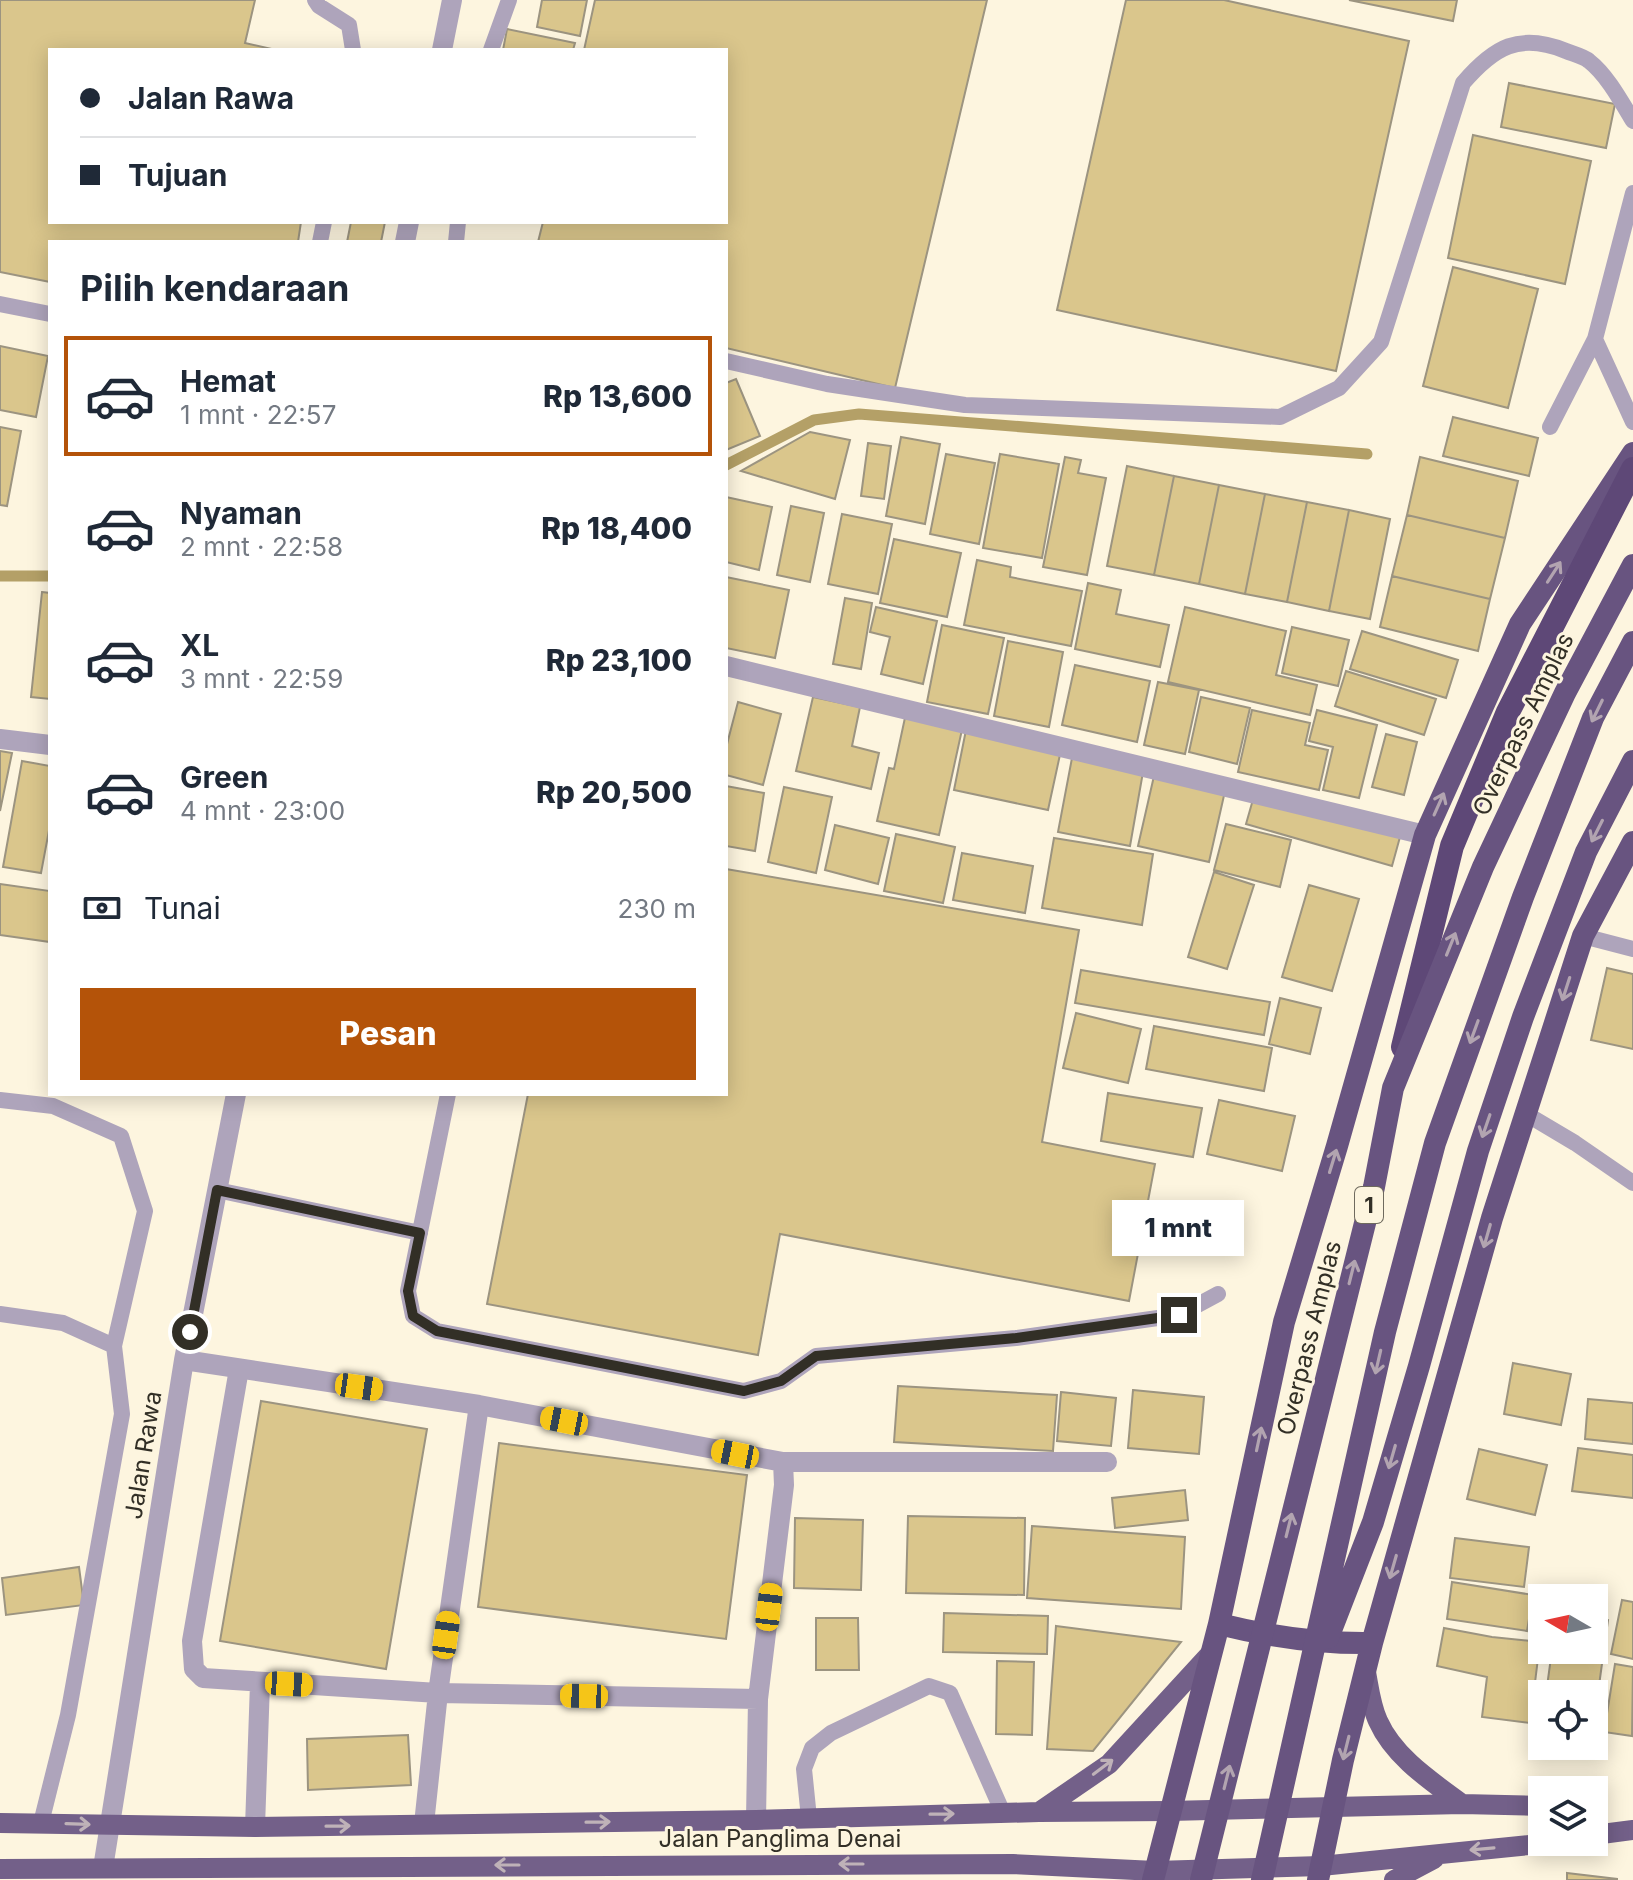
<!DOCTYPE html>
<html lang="id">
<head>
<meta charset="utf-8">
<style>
	body { margin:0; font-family:Inter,sans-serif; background:#f6f6f7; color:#1f2937; height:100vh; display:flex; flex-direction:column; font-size:30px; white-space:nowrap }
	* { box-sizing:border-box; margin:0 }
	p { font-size:26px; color:#747a83 }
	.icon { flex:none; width:44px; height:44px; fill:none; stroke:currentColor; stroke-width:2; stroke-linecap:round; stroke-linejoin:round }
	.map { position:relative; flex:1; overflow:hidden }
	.panel { position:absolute; left:48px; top:240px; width:680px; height:856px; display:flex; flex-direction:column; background:#fff; border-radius:0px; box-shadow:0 4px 20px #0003 }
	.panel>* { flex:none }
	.banner { position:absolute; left:48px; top:48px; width:680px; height:176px; border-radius:0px; box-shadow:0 4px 20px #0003; display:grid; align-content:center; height:176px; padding:0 32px; background:#fff }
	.needle { width:52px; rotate:279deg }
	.buttons { position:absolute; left:1528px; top:1584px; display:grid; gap:16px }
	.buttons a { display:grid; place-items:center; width:80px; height:80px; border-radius:0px; background:#fff; box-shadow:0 4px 20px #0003; font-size:40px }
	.end { position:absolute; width:36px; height:36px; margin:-18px; border:10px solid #322f26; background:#fff; box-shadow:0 0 0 4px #fff }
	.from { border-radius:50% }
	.bubble { position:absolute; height:56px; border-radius:0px; background:#fff; box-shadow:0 4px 20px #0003; font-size:26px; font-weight:800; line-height:56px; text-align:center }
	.car { position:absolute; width:24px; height:48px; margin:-24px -12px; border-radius:10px; box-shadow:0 0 6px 2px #0007; background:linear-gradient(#f5c518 24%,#345 0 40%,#f5c518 0 76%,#345 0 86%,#f5c518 0) }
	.banner b { display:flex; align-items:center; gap:28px; height:76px; font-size:30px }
	.banner b+b { border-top:2px solid #e0e1e3 }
	.banner i { width:20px; height:20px; background:#1f2937 }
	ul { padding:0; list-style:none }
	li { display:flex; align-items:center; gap:24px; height:120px; margin:0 16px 12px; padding:0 16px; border:4px solid transparent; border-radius:0px }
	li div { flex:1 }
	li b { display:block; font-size:30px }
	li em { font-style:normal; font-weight:800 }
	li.selected { border-color:#b45309 }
	li>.icon { width:72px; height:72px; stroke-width:1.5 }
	h2 { padding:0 32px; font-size:36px; line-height:96px }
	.pay { display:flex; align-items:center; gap:20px; height:88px; padding:0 32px; font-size:30px }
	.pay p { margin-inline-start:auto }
	.action { display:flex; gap:16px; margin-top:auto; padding:16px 32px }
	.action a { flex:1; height:92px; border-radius:0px; background:#b45309; color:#fff; font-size:32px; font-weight:800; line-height:92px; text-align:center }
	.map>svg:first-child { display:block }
</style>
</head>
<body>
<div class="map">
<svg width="1633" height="1880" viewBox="0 0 1633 1880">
	<rect width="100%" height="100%" fill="#fdf5df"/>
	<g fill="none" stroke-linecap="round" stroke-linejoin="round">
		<path stroke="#b4a067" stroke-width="11" d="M726,465L814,420L859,414L1367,454
			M0,576H50"/>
	</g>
	<path fill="#dac68c" stroke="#9c9480" stroke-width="2" d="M0,0H255L245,43L276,50H50V222H301L298,242H50V282L0,272Z
		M542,0H587L580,36L537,27Z
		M595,0H987L895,388L726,348V242H538L543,222H726V50H584Z
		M1126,0H1224L1409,41L1336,371L1057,310Z
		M1349,0H1457L1453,21Z
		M507,29L575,43L573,50H503Z
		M1509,83L1615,104L1606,148L1501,127Z
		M1473,135L1591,161L1565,284L1448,258Z
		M351,222H385L381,242H347Z
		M1453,267L1538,289L1508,408L1423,386Z
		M0,346L48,356L36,417L0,410Z
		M736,379L760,436L726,450V383Z
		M1453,417L1538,438L1529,476L1443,456Z
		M0,427L21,431L7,506L0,505Z
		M810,432L850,440L835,499L741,471Z
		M901,437L940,444L925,524L886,516Z
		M868,443L891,446L884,499L861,496Z
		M946,454L995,463L979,544L930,534Z
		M1000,454L1059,464L1042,558L983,548Z
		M1065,457L1081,460L1078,473L1106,478L1087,575L1043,567Z
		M1420,457L1518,481L1505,538L1407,515Z
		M1127,466L1174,476L1154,575L1107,566Z
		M1174,476L1219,485L1199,584L1154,575Z
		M1219,485L1265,494L1245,594L1199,584Z
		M1265,494L1307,502L1287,602L1245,594Z
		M726,497L772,507L759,570L726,562Z
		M1307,502L1349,510L1329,611L1287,602Z
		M791,506L824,513L810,582L777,575Z
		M1349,510L1390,519L1370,619L1329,611Z
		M842,514L892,524L878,594L828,584Z
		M1407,515L1505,538L1490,599L1392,576Z
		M894,539L961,553L947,617L880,603Z
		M977,560L1011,567L1010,577L1082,591L1071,646L964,625Z
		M1392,576L1490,599L1478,651L1380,627Z
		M726,577L789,590L775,658L726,648Z
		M1088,583L1121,590L1116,614L1169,625L1160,667L1075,649Z
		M42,592L50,593V699L31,697Z
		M845,598L872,603L861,669L833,664Z
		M876,607L937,621L923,684L881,674L890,637L870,632Z
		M1185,607L1286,631L1276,675L1317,685L1310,715L1168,682Z
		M942,625L1004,638L988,714L927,702Z
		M1292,627L1349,640L1338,686L1282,673Z
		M1362,631L1458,660L1446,698L1350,669Z
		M1008,641L1063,652L1049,727L994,716Z
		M1075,665L1150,681L1137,742L1062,725Z
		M1346,671L1436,699L1424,735L1335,706Z
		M1158,682L1199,690L1185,754L1144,745Z
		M813,697L860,707L852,746L879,753L871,789L796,771Z
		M1201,697L1250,708L1237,764L1189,752Z
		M738,702L781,714L763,785L726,775V748Z
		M1252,710L1310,723L1305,745L1328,750L1319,790L1238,772Z
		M1317,710L1377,725L1359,798L1323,790L1333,747L1309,741Z
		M906,713L963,725L939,835L877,821L889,768L894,769Z
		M966,730L1061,750L1048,810L954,790Z
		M1386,734L1417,742L1404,795L1372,787Z
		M0,751L12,753L0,811Z
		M1072,758L1143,772L1130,846L1058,832Z
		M22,761L50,766V825L41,873L3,867Z
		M1154,776L1225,791L1209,862L1138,846Z
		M726,786L764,793L755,851L726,846Z
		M784,787L832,797L816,873L768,862Z
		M1254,796L1400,837L1392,866L1246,824Z
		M1226,824L1291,840L1280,887L1214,870Z
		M835,825L889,838L878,884L825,870Z
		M896,834L955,847L943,903L884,891Z
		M1054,838L1153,854L1142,925L1042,908Z
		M962,853L1033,866L1025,913L953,900Z
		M726,869L1079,930L1042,1142L1155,1164L1129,1301L780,1234L758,1355L487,1304L528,1094H726Z
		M1214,872L1254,885L1227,969L1188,957Z
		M0,884L50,891V942L0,935Z
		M1309,885L1359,899L1332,991L1282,977Z
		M1607,968L1633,974V1049L1591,1040Z
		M1081,970L1270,1002L1264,1035L1075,1003Z
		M1280,998L1321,1008L1310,1054L1269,1044Z
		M1076,1013L1141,1029L1128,1083L1063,1068Z
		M1154,1026L1272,1048L1264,1091L1146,1069Z
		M1108,1093L1202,1108L1193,1157L1101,1141Z
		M1219,1100L1295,1116L1282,1171L1207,1154Z
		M1513,1363L1571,1374L1561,1425L1504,1414Z
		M898,1386L1057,1395L1053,1451L894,1442Z
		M1133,1390L1204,1397L1199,1454L1128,1448Z
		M1061,1392L1116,1398L1111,1446L1057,1441Z
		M1588,1399L1633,1403V1444L1585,1439Z
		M261,1401L427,1429L386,1669L220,1641Z
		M499,1443L747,1475L726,1639L478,1607Z
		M1578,1448L1633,1455V1498L1572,1491Z
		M1479,1449L1547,1465L1535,1515L1467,1499Z
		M1185,1490L1188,1520L1115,1528L1112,1498Z
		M908,1516L1025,1518L1024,1595L906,1593Z
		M795,1518L863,1520L861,1590L794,1588Z
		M1032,1526L1185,1537L1181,1609L1027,1598Z
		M1455,1538L1529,1547L1524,1587L1450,1578Z
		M79,1567L84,1605L6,1615L2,1578Z
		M1452,1582L1533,1595L1527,1631L1447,1619Z
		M1622,1600L1633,1602V1659L1611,1654Z
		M944,1613L1048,1616L1047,1654L943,1652Z
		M816,1618H858L859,1670H816Z
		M1594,1618L1608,1620L1594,1722V1694H1546L1552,1650H1594Z
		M1056,1626L1181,1642L1093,1751L1047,1749Z
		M1444,1628L1492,1637L1540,1642L1530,1723L1482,1717L1487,1677L1437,1666Z
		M997,1661L1034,1662L1032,1735L996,1734Z
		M1615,1664L1633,1667L1632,1736L1604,1732Z
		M408,1735L411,1785L308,1790L307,1739Z
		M1567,1873L1617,1879V1880H1567Z"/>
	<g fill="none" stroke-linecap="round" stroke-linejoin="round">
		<path stroke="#aea4bb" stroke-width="16" d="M315,0L319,6L349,25L353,50
			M491,50L509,0
			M320,242L324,222
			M456,242L458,222
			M0,304L50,314
			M1595,339L1633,422
			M726,361L827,384L965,405L1280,417L1339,388L1381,342L1463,83C1494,47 1519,32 1566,51C1573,54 1583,56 1589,61C1607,75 1621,101 1633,121
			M1550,427L1595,339L1633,193
			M1583,936L1633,949
			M448,1094L408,1291L413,1316L437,1331L744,1391L781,1381L816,1356L1016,1338L1179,1315L1218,1294
			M0,1100L53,1106L121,1136L145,1211L114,1346
			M1526,1114L1575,1143L1633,1183
			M217,1190L420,1233
			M0,1314L63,1323L114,1346L122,1414L68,1715L41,1823
			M809,1818L804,1769L812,1748L831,1733L929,1686L950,1693L1003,1813"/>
		<path stroke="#aea4bb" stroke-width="20" d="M442,50L452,0
			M405,242L409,222
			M726,666L1425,835
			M0,739L50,745
			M184,1360L479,1405L783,1462H1107
			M239,1369L192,1641L194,1669L203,1678L438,1693L758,1699
			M756,1820L758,1699L784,1485L783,1462
			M424,1824L438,1693L479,1405
			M255,1827L260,1683
			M103,1868L184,1360L236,1094"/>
		<path stroke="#736089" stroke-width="20" d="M1366,1672C1369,1688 1371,1706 1378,1721C1394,1757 1431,1781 1462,1804
			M1039,1812L1109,1764L1211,1653
			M0,1823L255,1827L756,1820L1039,1812L1169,1811L1462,1804L1542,1806
			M1594,1835L1633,1830
			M0,1869L1013,1864L1155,1871L1321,1866L1559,1842
			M1394,1880L1434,1859"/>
		<path stroke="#685480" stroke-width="22" d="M1219,1624C1271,1637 1319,1644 1372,1643
			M1153,1880L1219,1624L1284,1322L1337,1146L1425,835L1520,624L1633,453
			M1318,1880L1343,1760L1372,1643L1492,1218L1583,936L1633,842"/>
		<path stroke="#5e4877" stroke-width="24" d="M1403,1047L1452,846L1508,712L1633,469"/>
		<path stroke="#685480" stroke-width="22" d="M1328,1638L1373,1522L1419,1366L1478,1151L1523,1017L1586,852L1633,761
			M1201,1880L1374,1187L1393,1088L1483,867L1565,693L1633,565
			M1262,1880L1385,1332L1435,1143L1523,897L1593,718L1633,642"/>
	</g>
	<defs><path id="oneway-shaft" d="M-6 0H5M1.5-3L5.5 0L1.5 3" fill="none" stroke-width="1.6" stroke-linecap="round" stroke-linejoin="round" transform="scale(2)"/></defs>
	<g stroke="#b2a4b0">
		<use href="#oneway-shaft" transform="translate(1554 572) rotate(-57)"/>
		<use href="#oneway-shaft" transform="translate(1597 711) rotate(116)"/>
		<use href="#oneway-shaft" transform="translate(1439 804) rotate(-66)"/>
		<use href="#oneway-shaft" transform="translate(1597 831) rotate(117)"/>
		<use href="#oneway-shaft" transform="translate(1451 944) rotate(-68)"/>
		<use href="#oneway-shaft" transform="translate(1566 989) rotate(108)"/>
		<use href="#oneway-shaft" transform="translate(1474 1032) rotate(110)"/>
		<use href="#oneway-shaft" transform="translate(1486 1126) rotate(109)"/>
		<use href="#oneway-shaft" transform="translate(1333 1161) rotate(-73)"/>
		<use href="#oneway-shaft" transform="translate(1487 1236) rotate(106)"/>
		<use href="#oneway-shaft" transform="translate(1352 1272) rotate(-76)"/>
		<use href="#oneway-shaft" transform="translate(1378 1362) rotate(103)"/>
		<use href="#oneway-shaft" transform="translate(1259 1439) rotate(-78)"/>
		<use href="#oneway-shaft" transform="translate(1392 1457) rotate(106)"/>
		<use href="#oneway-shaft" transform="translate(1289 1525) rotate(-76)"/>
		<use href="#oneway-shaft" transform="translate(1393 1567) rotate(106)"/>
		<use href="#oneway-shaft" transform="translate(1346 1748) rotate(104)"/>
		<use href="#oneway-shaft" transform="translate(1227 1777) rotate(-76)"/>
	</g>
	<g stroke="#bfb2b8">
		<use href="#oneway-shaft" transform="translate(1103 1767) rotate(-37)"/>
		<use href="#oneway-shaft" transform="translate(942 1814) rotate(-1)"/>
		<use href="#oneway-shaft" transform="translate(598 1822) rotate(-1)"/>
		<use href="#oneway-shaft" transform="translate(78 1824) rotate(2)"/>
		<use href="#oneway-shaft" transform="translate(338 1826) rotate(-1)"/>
		<use href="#oneway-shaft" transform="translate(1482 1849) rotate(175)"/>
		<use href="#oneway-shaft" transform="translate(851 1864) rotate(-180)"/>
		<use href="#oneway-shaft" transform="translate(507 1865) rotate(180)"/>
	</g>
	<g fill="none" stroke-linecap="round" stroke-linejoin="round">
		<path stroke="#322f26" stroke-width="10" d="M190,1332L217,1190L420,1233L408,1291L413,1316L437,1331L744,1391L781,1381L816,1356L1016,1338L1179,1315"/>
	</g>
	<g text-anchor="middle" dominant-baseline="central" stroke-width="6" stroke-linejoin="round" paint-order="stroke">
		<rect fill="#fdf5df" stroke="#6f6a5e" stroke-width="2" x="1355" y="1187" width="28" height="36" rx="6"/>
		<g font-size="22" font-weight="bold" fill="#322f26">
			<text x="1369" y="1205">1</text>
		</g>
		<g font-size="24" fill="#322f26" stroke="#fdf5df">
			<text transform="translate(1523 724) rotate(-64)">Overpass Amplas</text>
			<text transform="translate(1309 1338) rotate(-76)">Overpass Amplas</text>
			<text transform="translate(143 1455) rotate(-81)">Jalan Rawa</text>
			<text x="780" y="1838">Jalan Panglima Denai</text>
		</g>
	</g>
</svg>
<div class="buttons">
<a><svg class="needle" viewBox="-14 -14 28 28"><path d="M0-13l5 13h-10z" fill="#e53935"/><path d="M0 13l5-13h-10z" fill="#747a83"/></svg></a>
<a><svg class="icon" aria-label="locate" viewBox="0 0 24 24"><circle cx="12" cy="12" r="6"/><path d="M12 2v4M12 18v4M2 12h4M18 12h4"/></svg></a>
<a><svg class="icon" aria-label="layers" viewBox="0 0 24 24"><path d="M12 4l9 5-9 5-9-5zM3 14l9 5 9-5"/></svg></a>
</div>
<i class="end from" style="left:190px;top:1332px"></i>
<i class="end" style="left:1179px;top:1315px"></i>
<div class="bubble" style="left:1112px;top:1200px;width:132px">1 mnt</div>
<i class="car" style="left:359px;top:1387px;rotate:98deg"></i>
<i class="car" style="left:564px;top:1421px;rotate:281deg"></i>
<i class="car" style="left:735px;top:1454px;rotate:281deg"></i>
<i class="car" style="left:769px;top:1607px;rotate:7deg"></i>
<i class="car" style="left:446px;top:1635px;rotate:8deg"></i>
<i class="car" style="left:289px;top:1684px;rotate:93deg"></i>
<i class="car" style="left:584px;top:1696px;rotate:271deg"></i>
<div class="banner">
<b><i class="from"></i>Jalan Rawa</b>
<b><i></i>Tujuan</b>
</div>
<section class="panel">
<h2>Pilih kendaraan</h2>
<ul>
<li class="selected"><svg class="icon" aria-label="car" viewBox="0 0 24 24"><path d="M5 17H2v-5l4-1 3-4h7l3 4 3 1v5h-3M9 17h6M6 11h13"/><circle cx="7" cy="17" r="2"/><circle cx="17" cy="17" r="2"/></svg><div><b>Hemat</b><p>1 mnt · 22:57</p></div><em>Rp 13,600</em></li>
<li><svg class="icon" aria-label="car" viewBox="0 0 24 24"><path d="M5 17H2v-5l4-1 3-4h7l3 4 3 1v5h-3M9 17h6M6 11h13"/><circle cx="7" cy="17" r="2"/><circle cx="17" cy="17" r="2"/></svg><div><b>Nyaman</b><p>2 mnt · 22:58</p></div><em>Rp 18,400</em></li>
<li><svg class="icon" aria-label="car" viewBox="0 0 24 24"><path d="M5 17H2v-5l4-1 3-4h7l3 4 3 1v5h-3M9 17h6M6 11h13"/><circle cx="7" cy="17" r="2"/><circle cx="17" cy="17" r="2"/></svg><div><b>XL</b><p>3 mnt · 22:59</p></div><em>Rp 23,100</em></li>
<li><svg class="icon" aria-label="car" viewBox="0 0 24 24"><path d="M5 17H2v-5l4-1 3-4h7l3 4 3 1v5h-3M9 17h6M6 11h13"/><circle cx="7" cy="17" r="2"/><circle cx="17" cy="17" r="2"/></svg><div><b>Green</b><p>4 mnt · 23:00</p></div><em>Rp 20,500</em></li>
</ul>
<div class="pay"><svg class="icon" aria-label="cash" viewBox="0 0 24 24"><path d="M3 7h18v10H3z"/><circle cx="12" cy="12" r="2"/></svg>Tunai<p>230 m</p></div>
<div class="action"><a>Pesan</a></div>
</section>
</div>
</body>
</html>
